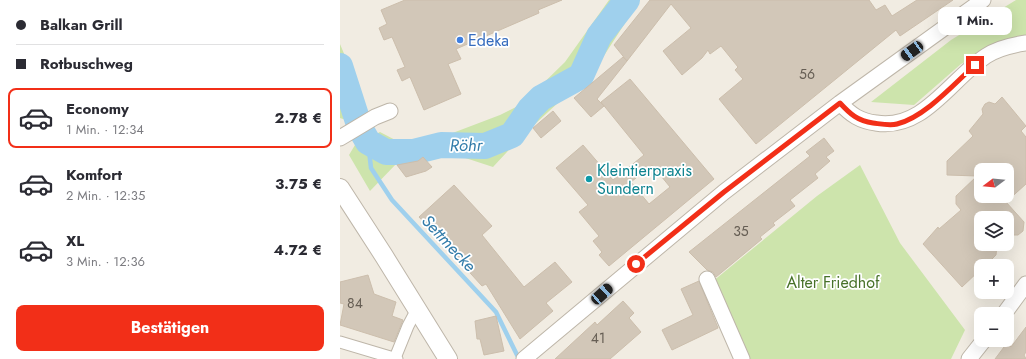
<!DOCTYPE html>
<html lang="de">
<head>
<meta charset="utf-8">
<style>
	body { margin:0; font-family:Jost,sans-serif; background:#f7f7f7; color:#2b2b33; height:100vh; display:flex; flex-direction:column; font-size:15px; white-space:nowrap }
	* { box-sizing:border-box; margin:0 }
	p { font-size:13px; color:#7c7c81 }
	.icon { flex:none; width:22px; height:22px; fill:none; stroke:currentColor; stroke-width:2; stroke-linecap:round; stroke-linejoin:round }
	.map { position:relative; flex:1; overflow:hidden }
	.details { display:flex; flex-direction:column; background:#fff; width:340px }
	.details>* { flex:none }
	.hud { display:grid; align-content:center; height:88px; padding:0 16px; background:#fff }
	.needle { width:26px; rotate:254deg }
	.controls { position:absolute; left:634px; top:163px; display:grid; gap:8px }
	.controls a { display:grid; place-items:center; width:40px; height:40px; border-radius:8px; background:#fff; box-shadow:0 4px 16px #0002; font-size:20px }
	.end { position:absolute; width:18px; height:18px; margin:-9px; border:5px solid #f22f18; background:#fff; box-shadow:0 0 0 2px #fff }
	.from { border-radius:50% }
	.bubble { position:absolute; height:28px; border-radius:8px; background:#fff; box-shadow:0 4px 16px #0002; font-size:13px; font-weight:700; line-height:28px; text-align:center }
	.car { position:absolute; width:12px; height:24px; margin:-12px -6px; border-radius:5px; box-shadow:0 0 3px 1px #0007; background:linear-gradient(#222 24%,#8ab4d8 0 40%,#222 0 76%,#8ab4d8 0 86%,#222 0) }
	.hud b { display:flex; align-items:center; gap:14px; height:38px; font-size:15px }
	.hud b+b { border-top:1px solid #e1e1e2 }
	.hud i { width:10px; height:10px; background:#2b2b33 }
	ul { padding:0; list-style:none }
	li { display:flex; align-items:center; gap:12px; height:60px; margin:0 8px 6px; padding:0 8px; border:2px solid transparent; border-radius:8px }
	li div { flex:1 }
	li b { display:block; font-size:15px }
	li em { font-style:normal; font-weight:700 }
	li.on { border-color:#f22f18 }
	li>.icon { width:36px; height:36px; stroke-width:1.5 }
	.cta { display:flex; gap:8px; margin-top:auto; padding:8px 16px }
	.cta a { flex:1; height:46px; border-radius:8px; background:#f22f18; color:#fff; font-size:16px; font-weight:700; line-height:46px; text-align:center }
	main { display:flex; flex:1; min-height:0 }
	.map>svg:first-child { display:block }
</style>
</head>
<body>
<main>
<section class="details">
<div class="hud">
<b><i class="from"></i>Balkan Grill</b>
<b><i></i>Rotbuschweg</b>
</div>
<ul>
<li class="on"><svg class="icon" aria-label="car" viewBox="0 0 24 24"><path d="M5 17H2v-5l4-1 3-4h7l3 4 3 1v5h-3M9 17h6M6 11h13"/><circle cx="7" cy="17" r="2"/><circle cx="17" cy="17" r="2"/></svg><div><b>Economy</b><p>1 Min. · 12:34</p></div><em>2.78 €</em></li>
<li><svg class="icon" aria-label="car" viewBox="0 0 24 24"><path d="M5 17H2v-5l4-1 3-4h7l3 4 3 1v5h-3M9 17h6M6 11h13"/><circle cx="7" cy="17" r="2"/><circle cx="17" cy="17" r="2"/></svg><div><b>Komfort</b><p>2 Min. · 12:35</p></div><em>3.75 €</em></li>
<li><svg class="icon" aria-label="car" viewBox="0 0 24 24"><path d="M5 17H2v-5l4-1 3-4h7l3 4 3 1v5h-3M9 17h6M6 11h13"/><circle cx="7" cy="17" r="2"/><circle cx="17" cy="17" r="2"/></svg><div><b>XL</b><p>3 Min. · 12:36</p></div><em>4.72 €</em></li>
</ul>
<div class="cta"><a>Bestätigen</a></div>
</section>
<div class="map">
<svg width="686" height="359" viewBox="0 0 686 359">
	<rect width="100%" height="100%" fill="#f1ece2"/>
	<path fill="#cde4ac" d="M269,0H300L256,68L183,135L153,167L104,151L83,154L58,162L30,191L9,155L15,145L40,132L61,143L81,145L160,115L182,104L225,62Z
		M676,0H686V38L669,40L621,64L574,105L531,102L611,40Z
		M0,44L27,109L6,120L0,118Z
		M520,165L560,243L625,330L611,359H407L372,282L477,196Z"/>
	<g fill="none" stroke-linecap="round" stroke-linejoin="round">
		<path stroke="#9fd0ed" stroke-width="4.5" d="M28,142L31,168L52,200L156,312L179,359"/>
		<path stroke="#9fd0ed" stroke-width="26" d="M0,66L20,128L28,142L46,152H73L101,145L145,146L172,135L190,109L201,98L241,76L259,36L287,0"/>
	</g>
	<path fill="#d2c7b8" stroke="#ccbeac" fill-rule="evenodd" d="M65,0H222L198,10L199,13L116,49L121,59L108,64L121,94L84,110L70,77L62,81L57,70L65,67L52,37L44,40L39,28L47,24L41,10Z
		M310,0H529L536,10L545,5L552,16L577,0H613L560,36L556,30L416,144L379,99L403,79L395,70L398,67L381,46L370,54L368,50L362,58L342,75L323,51L351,28L331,4L287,61L274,45Z
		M283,57L287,61L257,99L264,106L251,117L234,98Z
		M290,79L374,179L269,266L259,255L262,252L253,241L259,236L239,212L248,205L216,168L243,145L273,180L304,155L261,102ZM312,165L330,187L309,204L291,182Z
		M662,97L686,126L681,131L686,137V184L666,202L684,222L683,231L678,235H667V218H641V244H657L656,255L651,260L641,259V269L622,287L583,244L598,227L599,229L621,210L616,204V196L637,176L607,175V161L633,136L629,131L643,114L642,109L645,104L649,102L655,104ZM641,170H667V196H641Z
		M213,111L221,121L201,138L193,128Z
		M484,138L494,151L486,157L490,161L475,174L478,178L450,200L455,206L433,223L435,225L420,237L422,239L376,277L373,272L367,270L349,252L470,156L466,152Z
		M83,157L92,167L86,171L66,177L57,165L78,161Z
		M114,185L152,226L142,235L184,287L215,262L232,282L206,303L213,311L180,339L146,284L142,286L79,217Z
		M28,275L34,294L56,302L52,316L63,320L54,342L0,325L4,304L0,303V282Z
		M359,281L378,328L332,350L322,330L353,315L341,289Z
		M283,301L294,313L289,318L301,332L270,359H215L255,322L257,325Z
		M156,316L164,351L144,355L140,339H137L135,321Z
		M686,327V352L684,355L686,359H655L667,343L671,347Z"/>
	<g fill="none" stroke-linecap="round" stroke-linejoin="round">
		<g stroke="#beb6a9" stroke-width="13">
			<path id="pedestrian" d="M0,342L57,359
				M55,358L68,326L77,309"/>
		</g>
		<g stroke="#beb6a9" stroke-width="17">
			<path id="minor" d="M500,103C511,115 520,121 536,123C583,131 611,79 646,56C658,48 672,45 686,43
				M0,138L35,117L50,111
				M367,279L402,359
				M664,314L686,284
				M184,359L384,192L500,103L643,0
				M629,359L644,340"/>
		</g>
		<g stroke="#beb6a9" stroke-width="20">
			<path id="tertiary" d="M0,188L44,256L108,359"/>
		</g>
		<use href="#pedestrian" stroke="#fff" stroke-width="11"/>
		<use href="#minor" stroke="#fff" stroke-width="15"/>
		<use href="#tertiary" stroke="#fff" stroke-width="18"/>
	</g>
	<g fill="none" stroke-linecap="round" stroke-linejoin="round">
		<path stroke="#f22f18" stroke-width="5" d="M296,264L384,192L500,103C510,114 518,121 533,123C541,124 550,126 557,124C585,117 614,84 635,65"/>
	</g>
	<circle fill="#3f7fe0" stroke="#fff" stroke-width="1.5" cx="120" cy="40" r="4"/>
	<circle fill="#0f9aa8" stroke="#fff" stroke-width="1.5" cx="249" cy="179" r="4"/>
	<g text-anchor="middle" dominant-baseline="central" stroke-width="3.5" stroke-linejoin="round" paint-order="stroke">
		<g font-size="14" fill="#665e54">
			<text x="467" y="74">56</text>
			<text x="401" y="231">35</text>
			<text x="15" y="303">84</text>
			<text x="258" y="338">41</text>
		</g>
		<g font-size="16" fill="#366cbe" stroke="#fff" text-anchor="start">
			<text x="128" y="40">Edeka</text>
		</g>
		<g font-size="16" fill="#0d838f" stroke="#fff" text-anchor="start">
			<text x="257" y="170">Kleintierpraxis<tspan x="257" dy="18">Sundern</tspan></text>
		</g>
		<g font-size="16" fill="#477129" stroke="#fff">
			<text x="493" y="282">Alter Friedhof</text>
		</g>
		<g font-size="17" font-style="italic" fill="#317ba9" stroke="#fff">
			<text transform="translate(126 145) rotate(-1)">Röhr</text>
			<text transform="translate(109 243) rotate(47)">Settmecke</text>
		</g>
	</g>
</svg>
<div class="controls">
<a><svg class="needle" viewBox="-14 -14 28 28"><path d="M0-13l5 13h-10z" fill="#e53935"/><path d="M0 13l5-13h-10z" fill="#7c7c81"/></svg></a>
<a><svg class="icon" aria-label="layers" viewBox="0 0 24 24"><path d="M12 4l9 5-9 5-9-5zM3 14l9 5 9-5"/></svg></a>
<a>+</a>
<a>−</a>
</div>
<i class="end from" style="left:296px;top:264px"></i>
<i class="end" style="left:635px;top:65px"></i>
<div class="bubble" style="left:598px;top:7px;width:74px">1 Min.</div>
<i class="car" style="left:572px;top:51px;rotate:234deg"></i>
<i class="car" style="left:262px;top:294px;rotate:48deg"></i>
</div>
</main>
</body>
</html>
